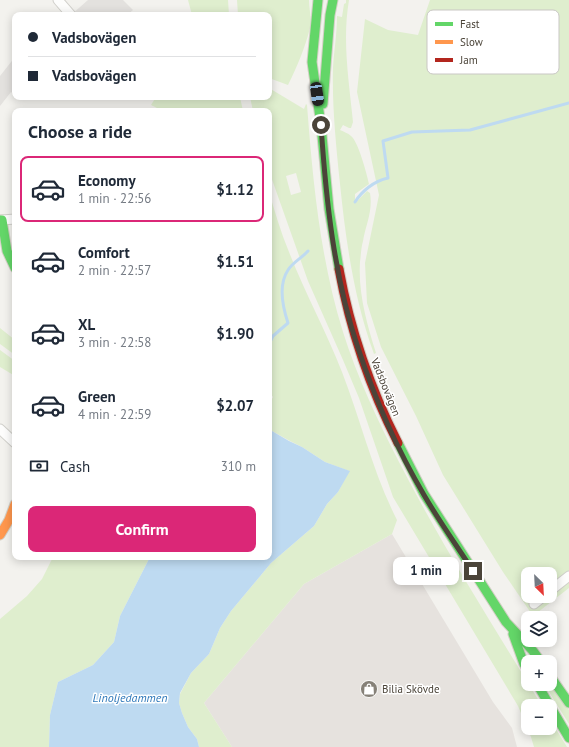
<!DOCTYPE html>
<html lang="en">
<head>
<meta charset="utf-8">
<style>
	body { margin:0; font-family:"PT Sans",sans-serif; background:#f6f6f7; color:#1f2937; height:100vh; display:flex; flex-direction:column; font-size:15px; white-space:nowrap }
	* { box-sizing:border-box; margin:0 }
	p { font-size:13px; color:#747a83 }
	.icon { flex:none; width:22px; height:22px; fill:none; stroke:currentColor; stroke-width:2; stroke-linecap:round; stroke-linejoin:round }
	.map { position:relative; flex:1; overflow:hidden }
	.side { position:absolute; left:12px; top:108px; width:260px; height:452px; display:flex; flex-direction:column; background:#fff; border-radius:8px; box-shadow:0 2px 10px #0003 }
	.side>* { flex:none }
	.hud { position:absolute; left:12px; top:12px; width:260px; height:88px; border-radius:8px; box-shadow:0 2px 10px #0003; display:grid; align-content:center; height:88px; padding:0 16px; background:#fff }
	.needle { width:26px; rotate:156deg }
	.fabs { position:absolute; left:521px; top:567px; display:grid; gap:8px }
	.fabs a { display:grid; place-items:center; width:36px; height:36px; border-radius:8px; background:#fff; box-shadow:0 2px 10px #0003; font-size:20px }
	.end { position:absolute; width:18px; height:18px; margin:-9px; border:5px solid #4b4439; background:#fff; box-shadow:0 0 0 2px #fff }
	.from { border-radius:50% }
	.bubble { position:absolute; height:28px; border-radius:8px; background:#fff; box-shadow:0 2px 10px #0003; font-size:13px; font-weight:700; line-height:28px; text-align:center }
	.car { position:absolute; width:12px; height:24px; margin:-12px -6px; border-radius:5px; box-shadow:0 0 3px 1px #0007; background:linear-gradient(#222 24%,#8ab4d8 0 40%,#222 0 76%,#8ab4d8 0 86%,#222 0) }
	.hud b { display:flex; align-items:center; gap:14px; height:38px; font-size:15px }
	.hud b+b { border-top:1px solid #e0e1e3 }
	.hud i { width:10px; height:10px; background:#1f2937 }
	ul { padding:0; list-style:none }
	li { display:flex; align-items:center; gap:12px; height:66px; margin:0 8px 6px; padding:0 8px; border:2px solid transparent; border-radius:8px }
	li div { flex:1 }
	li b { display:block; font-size:15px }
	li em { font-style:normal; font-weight:700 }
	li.selected { border-color:#db2777 }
	li>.icon { width:36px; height:36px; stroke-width:1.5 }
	h2 { padding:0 16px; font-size:18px; line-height:48px }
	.pay { display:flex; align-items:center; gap:10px; height:44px; padding:0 16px; font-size:15px }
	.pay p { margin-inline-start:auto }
	.action { display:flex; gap:8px; margin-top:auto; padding:8px 16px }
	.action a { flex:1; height:46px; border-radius:8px; background:#db2777; color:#fff; font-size:16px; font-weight:700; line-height:46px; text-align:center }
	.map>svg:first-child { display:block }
</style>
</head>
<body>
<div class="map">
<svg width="569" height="747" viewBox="0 0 569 747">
	<rect width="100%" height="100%" fill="#f3f2ee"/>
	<path fill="#e6e2de" d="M392,534L493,702L512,728L517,747H232L204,703L304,584Z"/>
	<path fill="#dfeece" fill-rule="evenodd" d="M188,0H228L229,15H192Z
		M237,0H309C309,9 312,19 310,28C305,48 297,67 288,85L269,78V15H238Z
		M346,0H349C342,41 349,81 353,122L351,128H349L343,125L340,130C344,132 348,133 351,136C358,141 367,174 369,184L355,194V202L357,201L367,191L370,193C373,211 366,224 363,241C361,248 361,255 360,262C358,293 367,324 376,353L374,354C354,299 346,242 340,184C336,145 332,107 333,68C334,51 337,34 337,16L342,17L344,4L346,3Z
		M430,0H569V588L533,616L503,572L443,475L416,416L381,347L367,303L365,263L379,195L357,92L365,19L388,30L418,35ZM528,574H550V596H528Z
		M269,88L304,109L306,104L307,105C313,182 320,258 343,332C357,377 378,421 399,462C442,546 494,627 542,706H528V728H550V719L567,747H534L531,737L518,706L393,497L359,398L343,360L308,281L269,171V111H253L250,97H269ZM296,173L301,192L291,195L286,176Z
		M156,97H240L243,111H163L151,105Z
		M269,192C275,212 281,233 289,252C305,293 326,331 342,372C361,421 373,473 397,520L392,534L304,584L204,703L232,747H199L197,739L188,727L182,713L179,703L180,694L191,673L209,654L220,628L231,611L271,563L314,526L327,504L338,492L349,471L325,462L302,447L290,441L272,431L269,428V404L273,397L269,392Z
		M0,328L15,340V355L0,344Z
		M0,350L15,361V376L0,367Z
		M53,557H150L120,616L114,642L93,665L58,682L50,715L49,747H0V619L27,596L42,579Z
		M544,684H550L569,710V724Z"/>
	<path fill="#e3e1de" d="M88,0H123L133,10L127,15H71Z
		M15,57V95L11,92L0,106V76Z"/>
	<path fill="#bedaf1" d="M269,428L272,431L289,441L302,447L325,462L350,471L338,492L327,504L314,526L271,563L231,611L220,628L209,654L191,673L180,693L179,703L182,713L188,727L197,739L199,747H49L50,715L58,682L93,665L114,642L120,616L150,557H269Z"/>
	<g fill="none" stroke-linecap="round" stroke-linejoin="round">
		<path stroke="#bedaf1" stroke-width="3" d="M355,202C362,191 374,181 388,178L383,141L412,132L470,130L569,103
			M269,344L273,336L288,323C283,308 278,285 288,270C293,262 302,258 308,251"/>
		<g stroke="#d1d0cb" stroke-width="11">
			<path id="street" d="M58,0L71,15
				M2,220L15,219
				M0,429L15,443
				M550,591L569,576
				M534,604L544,596"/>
		</g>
		<g stroke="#d3cfc5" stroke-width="11">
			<path id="fast" d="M318,0L312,62L321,125L329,209L339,269
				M323,104L330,15L333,0
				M0,220H2L7,251L15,268
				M398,443L424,494L506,622L533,651L541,662
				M513,634L524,664L528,670
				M550,676L569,703
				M537,684L569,738"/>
		</g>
		<g stroke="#d3cfc5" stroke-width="11">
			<path id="slow" d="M0,535L9,520L15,504"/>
		</g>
		<g stroke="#d3cfc5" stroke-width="11">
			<path id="jam" d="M339,269C350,329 370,388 398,443"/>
		</g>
		<use href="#street" stroke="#fdfdfc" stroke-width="9"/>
		<use href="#fast" stroke="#63d668" stroke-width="9"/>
		<use href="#slow" stroke="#ff974d" stroke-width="9"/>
		<use href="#jam" stroke="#b3261e" stroke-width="9"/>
	</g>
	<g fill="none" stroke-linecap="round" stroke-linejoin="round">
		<path stroke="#4b4439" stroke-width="5" d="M321,125C326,200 334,277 358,348C375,399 397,449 424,495C439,521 457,546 473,571"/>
	</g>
	<defs>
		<g id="shop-disc" transform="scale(0.9)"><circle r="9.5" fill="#868178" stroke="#fff"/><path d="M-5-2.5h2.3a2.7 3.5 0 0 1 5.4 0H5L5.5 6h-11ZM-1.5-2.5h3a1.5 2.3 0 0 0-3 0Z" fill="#fff"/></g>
	</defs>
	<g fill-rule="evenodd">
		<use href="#shop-disc" x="369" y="689"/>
	</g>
	<g text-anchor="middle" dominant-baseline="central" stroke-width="3" stroke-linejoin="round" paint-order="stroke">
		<g font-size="11" fill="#4b4439" stroke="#fff">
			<text transform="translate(386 387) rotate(68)">Vadsbovägen</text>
		</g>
		<g font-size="11" fill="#4b4439" stroke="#fff" text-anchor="start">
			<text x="382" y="689">Bilia Skövde</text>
		</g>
		<g font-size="12" font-style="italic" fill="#2e78ba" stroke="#fff">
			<text x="130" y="697">Linoljedammen</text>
		</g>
	</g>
	<rect x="427" y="10" width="132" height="64" rx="6" fill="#fff" stroke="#c9c7c4" stroke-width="1"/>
	<rect x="435" y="22" width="18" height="4" fill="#63d668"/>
	<rect x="435" y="40" width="18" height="4" fill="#ff974d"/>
	<rect x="435" y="58" width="18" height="4" fill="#b3261e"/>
	<g font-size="11" fill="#4b4439">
		<text x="460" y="28">Fast</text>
		<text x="460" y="46">Slow</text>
		<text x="460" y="64">Jam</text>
	</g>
</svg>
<div class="fabs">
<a><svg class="needle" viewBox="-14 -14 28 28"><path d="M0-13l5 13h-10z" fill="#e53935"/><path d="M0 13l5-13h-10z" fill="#747a83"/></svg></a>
<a><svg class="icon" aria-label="layers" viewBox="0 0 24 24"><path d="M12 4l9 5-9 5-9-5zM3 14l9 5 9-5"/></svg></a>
<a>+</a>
<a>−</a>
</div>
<i class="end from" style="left:321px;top:125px"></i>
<i class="end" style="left:473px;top:571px"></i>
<div class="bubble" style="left:393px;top:557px;width:66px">1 min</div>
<i class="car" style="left:317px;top:94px;rotate:172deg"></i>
<div class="hud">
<b><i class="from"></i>Vadsbovägen</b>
<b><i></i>Vadsbovägen</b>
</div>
<section class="side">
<h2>Choose a ride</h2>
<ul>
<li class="selected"><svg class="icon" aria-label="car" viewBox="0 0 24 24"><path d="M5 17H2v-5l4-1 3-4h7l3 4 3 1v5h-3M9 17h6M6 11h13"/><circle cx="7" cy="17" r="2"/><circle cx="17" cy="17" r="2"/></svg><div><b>Economy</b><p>1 min · 22:56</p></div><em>$1.12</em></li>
<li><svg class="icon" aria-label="car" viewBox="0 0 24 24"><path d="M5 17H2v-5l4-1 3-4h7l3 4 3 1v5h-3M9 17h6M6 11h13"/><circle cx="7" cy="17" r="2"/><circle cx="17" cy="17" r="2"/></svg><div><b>Comfort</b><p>2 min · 22:57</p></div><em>$1.51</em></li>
<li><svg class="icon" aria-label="car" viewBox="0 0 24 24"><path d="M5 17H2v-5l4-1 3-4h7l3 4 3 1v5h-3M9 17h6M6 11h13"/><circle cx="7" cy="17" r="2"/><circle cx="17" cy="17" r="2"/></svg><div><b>XL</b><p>3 min · 22:58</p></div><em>$1.90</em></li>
<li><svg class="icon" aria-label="car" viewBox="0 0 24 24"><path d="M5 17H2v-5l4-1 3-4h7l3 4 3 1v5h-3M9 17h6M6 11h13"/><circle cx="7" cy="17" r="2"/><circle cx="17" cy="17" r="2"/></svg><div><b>Green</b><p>4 min · 22:59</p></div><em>$2.07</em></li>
</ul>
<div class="pay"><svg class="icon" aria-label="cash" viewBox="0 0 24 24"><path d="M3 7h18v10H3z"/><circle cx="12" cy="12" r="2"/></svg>Cash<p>310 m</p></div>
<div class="action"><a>Confirm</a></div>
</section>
</div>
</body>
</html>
